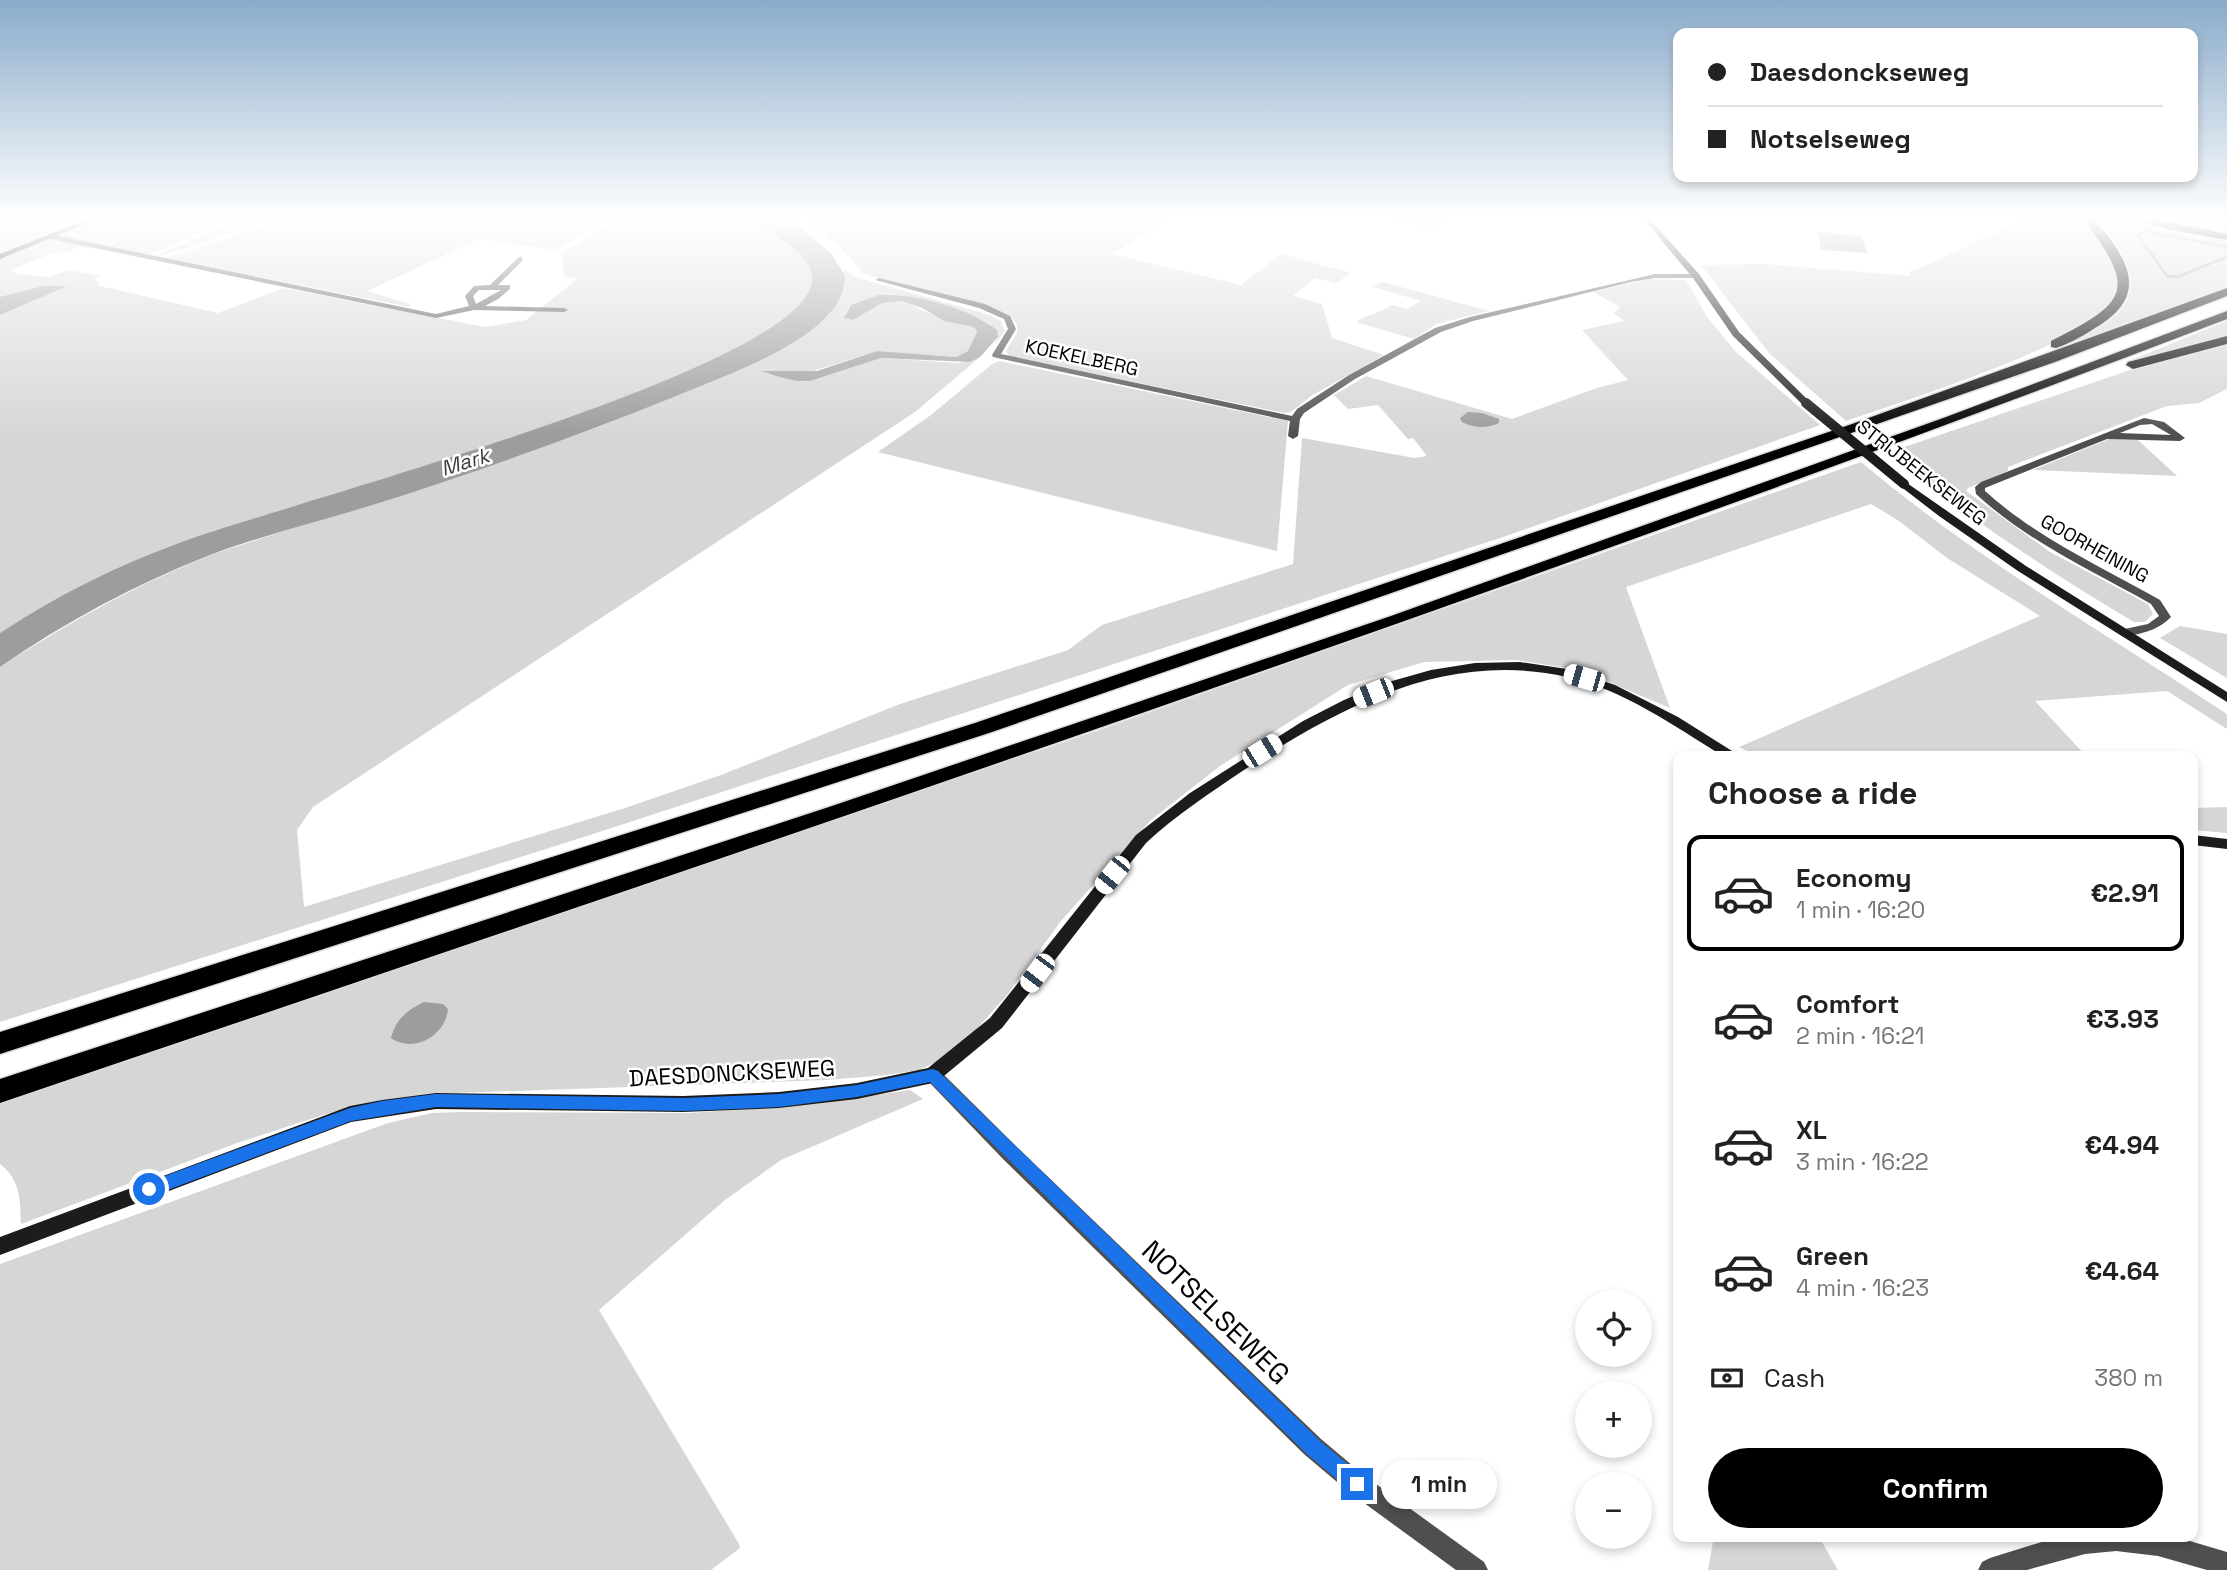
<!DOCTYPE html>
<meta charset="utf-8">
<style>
body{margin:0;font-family:"Space Grotesk",sans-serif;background:#f2f2f2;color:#222;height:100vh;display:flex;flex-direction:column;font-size:26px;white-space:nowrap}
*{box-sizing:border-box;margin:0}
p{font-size:23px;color:#767676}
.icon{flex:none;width:38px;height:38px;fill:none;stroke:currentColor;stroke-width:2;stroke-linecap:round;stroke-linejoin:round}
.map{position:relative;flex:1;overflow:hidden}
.panel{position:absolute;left:1673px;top:751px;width:525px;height:791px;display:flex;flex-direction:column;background:#fff;border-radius:14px;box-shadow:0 4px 10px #0003}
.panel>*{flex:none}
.top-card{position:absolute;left:1673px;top:28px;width:525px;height:154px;border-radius:14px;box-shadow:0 4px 10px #0003;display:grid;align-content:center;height:154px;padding:0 35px;background:#fff}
.tools{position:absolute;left:1575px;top:1290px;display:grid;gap:14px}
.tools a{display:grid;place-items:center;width:77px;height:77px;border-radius:50%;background:#fff;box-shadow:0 4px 10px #0003;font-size:35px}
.end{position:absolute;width:32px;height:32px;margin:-16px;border:9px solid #1a73e8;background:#fff;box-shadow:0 0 0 4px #fff}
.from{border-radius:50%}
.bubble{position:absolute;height:49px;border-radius:24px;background:#fff;box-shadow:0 4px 10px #0003;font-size:23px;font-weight:700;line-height:49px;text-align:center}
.car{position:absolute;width:21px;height:42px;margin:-21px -10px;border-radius:9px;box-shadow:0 0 5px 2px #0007;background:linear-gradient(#fff 24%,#345 0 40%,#fff 0 76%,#345 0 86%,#fff 0)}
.top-card b{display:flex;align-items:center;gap:24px;height:66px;font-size:26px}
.top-card b+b{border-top:2px solid #e0e0e0}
.top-card i{width:18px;height:18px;background:#222}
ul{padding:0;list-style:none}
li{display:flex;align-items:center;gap:21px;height:116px;margin:0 14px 10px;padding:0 21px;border:4px solid transparent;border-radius:14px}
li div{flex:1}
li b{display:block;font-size:26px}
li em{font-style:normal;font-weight:700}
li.current{border-color:#000}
li>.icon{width:63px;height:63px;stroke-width:1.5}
h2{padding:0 35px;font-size:32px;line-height:84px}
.pay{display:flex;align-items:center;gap:18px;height:77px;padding:0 35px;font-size:26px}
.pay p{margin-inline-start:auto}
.cta{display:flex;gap:14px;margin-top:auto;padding:14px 35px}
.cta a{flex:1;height:80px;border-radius:42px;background:#000;color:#fff;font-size:28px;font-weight:700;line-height:80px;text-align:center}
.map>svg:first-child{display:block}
</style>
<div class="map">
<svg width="2227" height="1570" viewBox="0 0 2227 1570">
<rect width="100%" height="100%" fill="#fff"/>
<g fill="#d6d6d6">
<path d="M 0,217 L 237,217 L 149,255 L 79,247 L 69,252 L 54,253 L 10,270 L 17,274 L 49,277 L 69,270 L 101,276 L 94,280 L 100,283 L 96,285 L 218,313 L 284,288 L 485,327 L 526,320 L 577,279 L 564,276 L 562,253 L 620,217 L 754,217 C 771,238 819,254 811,285 C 792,373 276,506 179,543 C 116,566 56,596 0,633 Z"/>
<path d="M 244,217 L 289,217 C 242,223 201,249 153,257 Z"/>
<path d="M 303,217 L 611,217 L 556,250 L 479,239 L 367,291 L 410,304 L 410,307 L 161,258 C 211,248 252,224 303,217 Z"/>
<polygon points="800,217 1173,217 1112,254 1241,285 1281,254 1351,273 1336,283 1315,278 1293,296 1322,304 1332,338 1384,355 1311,396 1291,412 1284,413 1009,356 1006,351 1017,333 1017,324 1009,315 864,274 839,246"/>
<polygon points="1371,217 1453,217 1434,229"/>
<path d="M 2031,217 L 2085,217 C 2102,236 2127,270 2116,298 C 2099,340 1895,404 1846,421 L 1769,353 L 1701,265 L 1764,264 L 1911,276 L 1910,272 Z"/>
<path d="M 2094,217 L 2132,217 L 2158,225 L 2227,237 L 2227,286 L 2052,353 C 2061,344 2082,339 2094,331 C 2154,297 2131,257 2094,217 Z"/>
<polygon points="2144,217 2227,217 2227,234"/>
<path d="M 843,269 L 855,277 L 990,315 L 1001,321 L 1005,331 L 995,344 L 998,337 L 990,324 L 976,317 L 939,304 L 889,294 L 851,305 L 846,312 L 849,320 C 861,320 870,306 883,302 C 904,296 918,310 936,316 C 948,321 961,323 974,327 L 977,332 L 968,351 L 956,357 L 877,351 L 810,372 L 801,382 L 810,381 L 881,358 L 959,363 L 980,357 L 915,412 L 313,807 L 297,830 L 304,907 L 625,808 L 721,775 L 900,704 L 1068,650 L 1102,625 L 1293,564 L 1302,438 L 1415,458 L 1427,456 L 1413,438 L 1408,439 L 1378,405 L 1348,409 L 1334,395 L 1366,376 L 1512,419 L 1594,389 L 1628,380 L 1582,330 L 1624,321 L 1614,313 L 1620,307 L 1593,292 L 1649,279 L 1686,280 L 1708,318 L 1735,351 L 1820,425 L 1506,536 L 590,835 L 0,1022 L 0,667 C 68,623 137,584 213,554 L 519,456 L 745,367 L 809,331 L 830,314 L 845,284 Z"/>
<path d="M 1382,282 L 1383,282 L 1489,311 L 1436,324 L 1414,339 L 1356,322 C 1368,314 1380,313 1392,305 L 1406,309 L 1421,301 L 1373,287 Z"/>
<polygon points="2227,321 2227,337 2126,362"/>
<path d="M 2227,344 L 2227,389 L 2199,403 L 2167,406 L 2008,467 L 2008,471 L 1968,488 L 1966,491 L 2050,552 L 2148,604 L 2153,614 L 2145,622 L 2134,622 C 2048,571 1966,516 1887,453 L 2130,370 Z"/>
<polygon points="999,361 1288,421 1277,551 878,452 931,415 992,364"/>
<polygon points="2109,439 2138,440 2177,476 2033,470"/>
<path d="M 1861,462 C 1975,558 2103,632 2227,714 L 2227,729 L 2167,691 L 2035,701 L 2086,756 L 1757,756 L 1739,747 L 2040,616 L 1947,558 L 1899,521 L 1871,504 L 1626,587 L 1670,708 L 1580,670 L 1516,660 L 1424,662 L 1348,685 L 1220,766 L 1151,820 L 1061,921 L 1007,995 L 967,1040 L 943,1059 L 919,1070 L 887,1075 L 826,1080 L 428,1094 L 326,1114 L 237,1143 L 21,1224 C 20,1200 21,1180 0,1164 L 0,1101 L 1079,737 Z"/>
<polygon points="2180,626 2227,634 2227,678 2160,638"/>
<polygon points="2227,807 2227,833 2193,830 2193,808"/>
<polygon points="910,1090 923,1099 781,1160 725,1200 599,1310 739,1544 740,1548 711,1570 0,1570 0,1264 388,1123 432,1113 459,1112 689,1113 823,1103"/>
<polygon points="1714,1536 1819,1537 1838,1570 1708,1570"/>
</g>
<g fill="#9d9d9d">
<path d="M 754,217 L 786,217 L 831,253 L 845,276 C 845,289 839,304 829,314 C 797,350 725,376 681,394 C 582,434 483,470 382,502 C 325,520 266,534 210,555 C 136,584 65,622 0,667 L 0,633 C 56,596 116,566 179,543 C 276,506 791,373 811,285 C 819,254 771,238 754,217 Z"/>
<polygon points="1818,232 1862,236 1867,253 1821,250"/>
<polygon points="43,286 67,286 0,315 0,297"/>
<path d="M 879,295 C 914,293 969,308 997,330 L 998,337 L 980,357 L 970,362 L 881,358 L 810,381 C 792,382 779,377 762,371 L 817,371 L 877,351 L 956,357 L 968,351 L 977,332 L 974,327 L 944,321 L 922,308 L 902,301 L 882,303 L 853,320 L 844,318 L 851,305 Z"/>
<path d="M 1468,412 L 1482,413 L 1499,419 L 1499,423 C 1486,429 1474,428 1462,422 L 1460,418 Z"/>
<path d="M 424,1002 L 443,1004 L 448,1009 C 446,1035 414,1054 391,1038 C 396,1019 406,1011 424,1002 Z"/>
</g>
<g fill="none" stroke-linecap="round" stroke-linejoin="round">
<polyline stroke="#9d9d9d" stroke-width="2.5" points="2227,247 2149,232 2137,234 2167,276 2177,277 2227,257"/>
<defs>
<g id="highway">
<path d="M 2082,217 L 2092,217 C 2123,253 2153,291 2100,325 C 2086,334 2071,343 2056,348 L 2051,347 L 2051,341 C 2132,301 2135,288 2082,217 Z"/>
<polygon points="2128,217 2144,217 2227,234 2227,240 2166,229"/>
<polygon points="2227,288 2227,296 2055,362 989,733 0,1054 0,1032 975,723 1852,424"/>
<path d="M 2227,311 L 2227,319 C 1492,600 746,850 0,1103 L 0,1079 L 832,806 L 1391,616 L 1946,417 Z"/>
<polygon points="2227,336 2227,344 2133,369 2126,365 2128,362"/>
</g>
</defs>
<use href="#highway" stroke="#dbdbdb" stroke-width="3"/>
<g fill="#4f4f4f" fill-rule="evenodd">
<path d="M 49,234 L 436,314 L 469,306 L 465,296 L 474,286 L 490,285 L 519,257 L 522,257 L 522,261 L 498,285 L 510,285 L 510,289 L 498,299 L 485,306 L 564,308 L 568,310 L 564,312 L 474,310 L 436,318 L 46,238 ZM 479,290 L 501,290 L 476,304 L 473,296 Z"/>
<polygon points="1655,274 1696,274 1700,276 1696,278 1655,278 1631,282 1473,321 1441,332 1355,379 1304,413 1300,419 1298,436 1293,439 1288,436 1290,421 993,357 992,355 1008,329 1004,319 979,308 875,280 879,278 985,304 1010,316 1016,329 1001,354 1292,416 1297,409 1349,375 1435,328 1470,317"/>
<path d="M 2144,418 L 2164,422 L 2185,438 L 2180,441 L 2107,439 L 1985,488 L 1985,491 C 2037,538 2100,566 2160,600 L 2171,617 C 2157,631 2143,633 2124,637 L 2118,633 L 2120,630 L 2148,624 L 2159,616 L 2151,604 C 2091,570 2028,542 1976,494 L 1975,487 L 1981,482 ZM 2152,424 L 2171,435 L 2120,433 L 2140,425 Z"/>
<polygon points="933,1067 939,1070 1017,1147 1321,1439 1365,1476 1484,1562 1488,1570 1456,1570 1349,1492 1305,1455 1003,1159 927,1080 924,1075 927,1070"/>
<polygon points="2061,1536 2173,1536 2227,1552 2227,1570 2207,1570 2158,1556 2116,1551 2085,1554 2027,1570 1978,1570 1982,1562 1990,1558"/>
</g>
<g fill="#1c1c1c" fill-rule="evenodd">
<polygon points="93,217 102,217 0,259 0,254"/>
<polygon points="1642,217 1648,217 1699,274 1739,332 1809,401 1809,405 1803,405 1733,336 1693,278"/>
<polygon points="1904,481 2026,566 2227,692 2227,702 2018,571 1939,516 1900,486 1899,484"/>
<path d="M 1520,662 L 1567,669 L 1615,685 L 1678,717 L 1740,756 L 1723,756 C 1674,726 1624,690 1567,677 C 1448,650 1341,706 1244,770 C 1210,793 1176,815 1146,843 L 1002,1028 L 939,1080 L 933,1083 L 857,1099 L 779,1108 L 683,1112 L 436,1109 L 351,1122 L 0,1255 L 0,1237 L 350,1106 L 382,1100 L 436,1093 L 683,1096 L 779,1092 L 857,1083 L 928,1068 L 990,1018 L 1136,835 L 1190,793 L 1303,721 L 1344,700 L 1385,683 L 1431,670 L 1475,663 Z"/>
<polygon points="2193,835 2227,839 2227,849 2193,845"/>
</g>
<use href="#highway" fill="#000" fill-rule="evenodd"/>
<polyline stroke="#1c1c1c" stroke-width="10" points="1806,403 1904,484"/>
</g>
<linearGradient id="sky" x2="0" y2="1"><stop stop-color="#8aabca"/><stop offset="0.5" stop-color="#fff"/><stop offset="1" stop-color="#fff" stop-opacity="0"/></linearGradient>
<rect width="2227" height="436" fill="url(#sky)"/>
<polygon fill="#1a73e8" points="933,1069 938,1071 1320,1441 1364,1478 1366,1484 1364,1491 1357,1493 1351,1491 1307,1454 930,1082 857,1097 779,1107 684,1111 436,1107 351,1121 149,1197 143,1195 141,1189 143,1184 350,1108 382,1101 436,1094 684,1098 779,1094 857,1085"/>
<g text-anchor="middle" stroke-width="5" stroke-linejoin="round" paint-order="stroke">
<g font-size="19" fill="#000" stroke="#fff">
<text transform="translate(1082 357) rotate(12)" y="7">KOEKELBERG</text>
<text transform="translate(1922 472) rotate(38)" y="7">STRIJBEEKSEWEG</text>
<text transform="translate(2095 548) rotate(29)" y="7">GOORHEINING</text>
</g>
<g font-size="21" font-style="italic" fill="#3e3e3e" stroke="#fff">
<text transform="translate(465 462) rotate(-17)" y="7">Mark</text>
</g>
<g font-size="23" fill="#000" stroke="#fff">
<text transform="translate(732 1073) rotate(-3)" y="8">DAESDONCKSEWEG</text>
</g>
<g font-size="28" fill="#000" stroke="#fff">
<text transform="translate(1216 1312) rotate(44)" y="10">NOTSELSEWEG</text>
</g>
</g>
</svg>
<div class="tools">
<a><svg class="icon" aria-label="locate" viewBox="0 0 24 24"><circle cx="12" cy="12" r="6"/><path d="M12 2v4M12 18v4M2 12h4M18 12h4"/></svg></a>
<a>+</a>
<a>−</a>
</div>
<i class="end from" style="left:149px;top:1189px"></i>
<i class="end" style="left:1357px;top:1484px"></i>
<div class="bubble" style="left:1381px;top:1460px;width:116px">1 min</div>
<i class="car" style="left:1584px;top:678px;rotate:286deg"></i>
<i class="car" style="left:1373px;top:693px;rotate:248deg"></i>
<i class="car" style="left:1262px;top:751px;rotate:58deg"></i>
<i class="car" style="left:1112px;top:875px;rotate:219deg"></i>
<i class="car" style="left:1037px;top:973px;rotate:217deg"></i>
<div class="top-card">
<b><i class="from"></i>Daesdonckseweg</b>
<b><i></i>Notselseweg</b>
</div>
<section class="panel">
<h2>Choose a ride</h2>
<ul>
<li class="current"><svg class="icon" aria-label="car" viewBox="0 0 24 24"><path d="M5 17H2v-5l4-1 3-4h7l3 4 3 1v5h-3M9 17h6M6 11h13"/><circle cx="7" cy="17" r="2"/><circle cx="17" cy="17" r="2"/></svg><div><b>Economy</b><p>1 min · 16:20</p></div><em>€2.91</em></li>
<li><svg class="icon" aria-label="car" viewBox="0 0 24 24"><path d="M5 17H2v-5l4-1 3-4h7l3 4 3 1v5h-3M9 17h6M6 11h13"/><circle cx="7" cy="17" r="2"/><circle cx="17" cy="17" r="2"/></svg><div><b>Comfort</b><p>2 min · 16:21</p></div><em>€3.93</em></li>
<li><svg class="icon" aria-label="car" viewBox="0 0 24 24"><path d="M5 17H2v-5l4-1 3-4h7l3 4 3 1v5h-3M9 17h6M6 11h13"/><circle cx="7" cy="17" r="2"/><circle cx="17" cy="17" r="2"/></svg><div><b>XL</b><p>3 min · 16:22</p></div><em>€4.94</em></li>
<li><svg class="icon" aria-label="car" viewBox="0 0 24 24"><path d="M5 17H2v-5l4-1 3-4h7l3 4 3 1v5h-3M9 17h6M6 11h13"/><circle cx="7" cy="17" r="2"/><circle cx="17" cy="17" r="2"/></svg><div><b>Green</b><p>4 min · 16:23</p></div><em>€4.64</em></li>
</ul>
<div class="pay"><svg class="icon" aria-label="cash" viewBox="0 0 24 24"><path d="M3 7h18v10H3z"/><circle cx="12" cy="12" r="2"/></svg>Cash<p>380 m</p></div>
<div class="cta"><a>Confirm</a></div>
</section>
</div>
